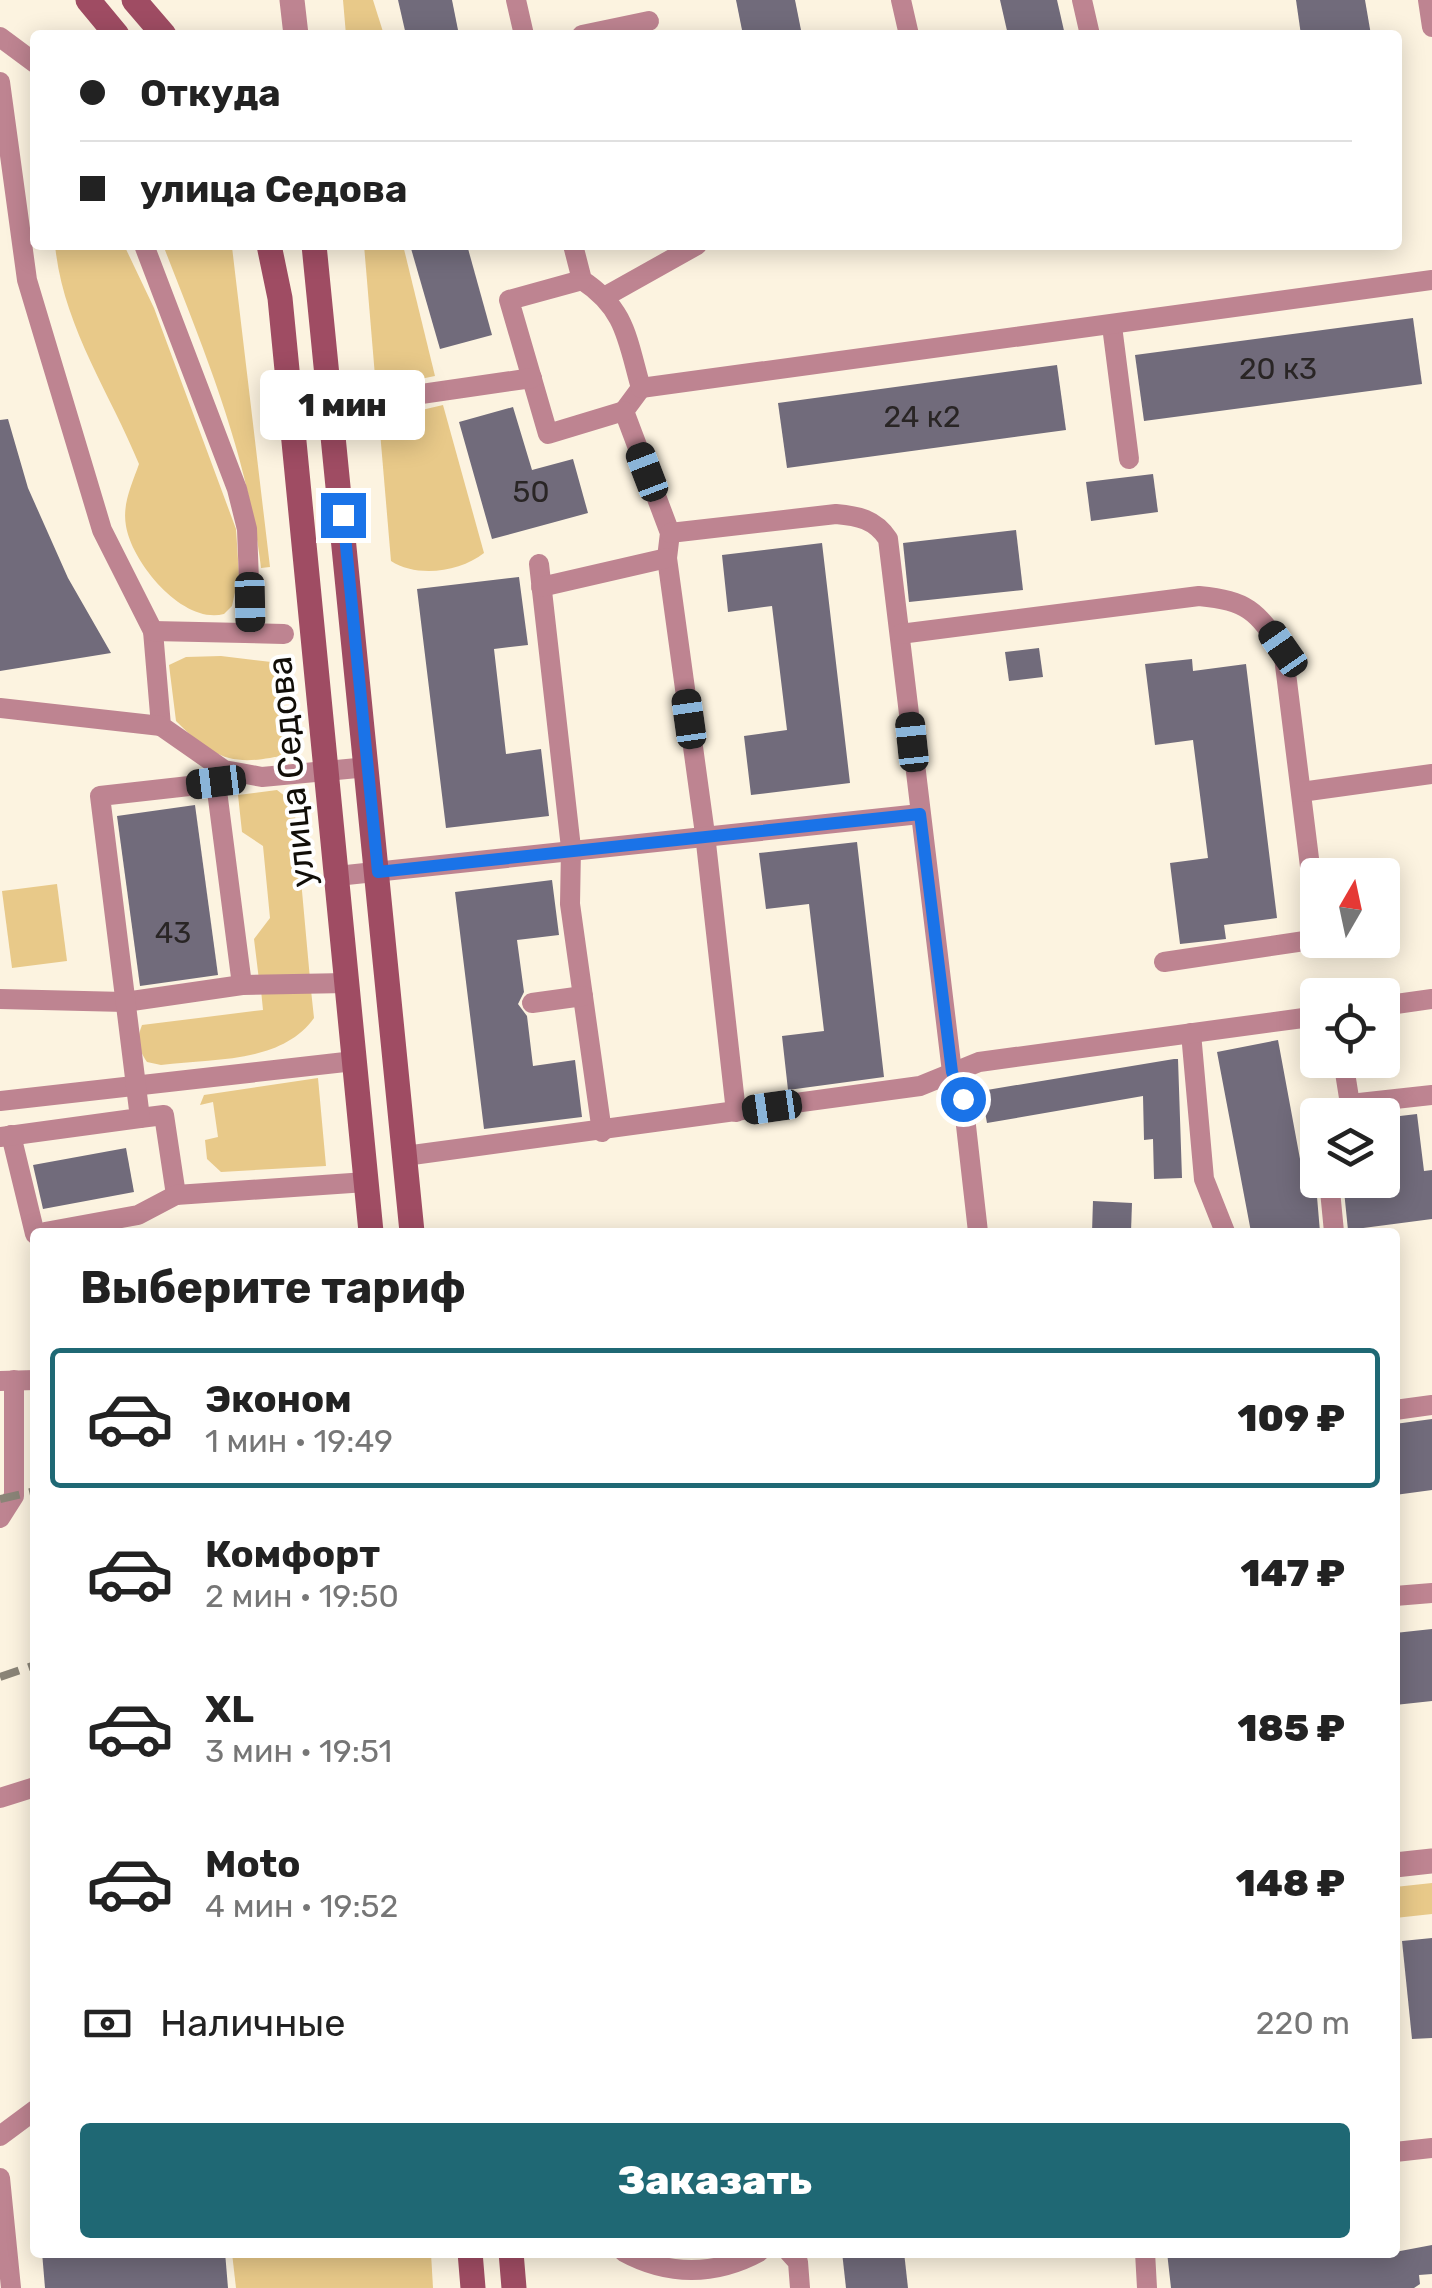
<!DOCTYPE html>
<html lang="ru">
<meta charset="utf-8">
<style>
body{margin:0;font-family:Rubik,sans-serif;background:#f2f2f2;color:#222;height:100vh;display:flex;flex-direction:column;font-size:38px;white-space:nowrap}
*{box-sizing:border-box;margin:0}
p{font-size:32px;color:#767676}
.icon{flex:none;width:55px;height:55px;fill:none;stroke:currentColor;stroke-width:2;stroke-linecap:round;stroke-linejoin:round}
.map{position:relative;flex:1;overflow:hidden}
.sheet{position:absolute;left:30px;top:1228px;width:1370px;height:1030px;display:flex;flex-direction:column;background:#fff;border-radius:10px;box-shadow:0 5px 25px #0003}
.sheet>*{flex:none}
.guide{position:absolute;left:30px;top:30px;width:1372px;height:220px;border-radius:10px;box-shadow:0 5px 25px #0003;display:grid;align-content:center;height:220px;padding:0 50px;background:#fff}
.needle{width:65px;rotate:9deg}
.controls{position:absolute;left:1300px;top:858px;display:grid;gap:20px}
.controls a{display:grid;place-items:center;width:100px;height:100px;border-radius:10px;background:#fff;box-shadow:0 5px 25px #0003;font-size:50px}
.end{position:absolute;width:45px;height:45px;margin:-22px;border:12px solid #1a73e8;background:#fff;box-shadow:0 0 0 5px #fff}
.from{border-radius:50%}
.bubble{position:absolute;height:70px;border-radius:10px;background:#fff;box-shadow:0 5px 25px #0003;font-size:32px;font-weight:800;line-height:70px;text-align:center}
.car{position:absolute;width:30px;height:60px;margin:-30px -15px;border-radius:12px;box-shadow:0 0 8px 2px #0007;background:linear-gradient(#222 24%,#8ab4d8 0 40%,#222 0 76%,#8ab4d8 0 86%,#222 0)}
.guide b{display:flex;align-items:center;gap:35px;height:95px;font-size:38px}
.guide b+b{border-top:2px solid #e0e0e0}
.guide i{width:25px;height:25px;background:#222}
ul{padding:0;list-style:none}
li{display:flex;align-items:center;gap:30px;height:140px;margin:0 20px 15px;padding:0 30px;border:5px solid transparent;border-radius:10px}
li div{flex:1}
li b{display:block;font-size:38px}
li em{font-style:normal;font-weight:800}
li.active{border-color:#1f6874}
li>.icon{width:90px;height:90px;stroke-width:1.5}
h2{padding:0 50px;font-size:45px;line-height:120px}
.pay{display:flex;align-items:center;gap:25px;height:110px;padding:0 50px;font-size:38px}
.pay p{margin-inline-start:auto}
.action{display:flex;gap:20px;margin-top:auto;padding:20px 50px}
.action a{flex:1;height:115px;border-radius:10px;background:#1f6874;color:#fff;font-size:40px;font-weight:800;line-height:115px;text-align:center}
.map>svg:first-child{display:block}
</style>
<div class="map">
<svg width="1432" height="2288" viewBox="0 0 1432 2288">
<rect width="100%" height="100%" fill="#fcf3e0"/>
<g fill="#e8c989">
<polygon points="343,0 373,0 384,35 346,35"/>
<path d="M 55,245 L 124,245 L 154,308 L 236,529 L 239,574 L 232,606 L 224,614 C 183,625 132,563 126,526 C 122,504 132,484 139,464 C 109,391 63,326 55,245 Z"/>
<path d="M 163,245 L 232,247 L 270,567 L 261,568 C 248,455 204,350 163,245 Z"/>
<polygon points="364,245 403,245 435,376 376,388"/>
<path d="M 443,405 L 484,553 C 460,572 417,578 391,561 L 379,420 Z"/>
<path d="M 221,656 L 280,663 L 289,754 C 234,767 216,761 176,721 L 169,665 L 186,657 Z"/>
<polygon points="277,790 294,803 310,979 259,980 254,939 270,918 263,846 242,832 238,795"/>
<polygon points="57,884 67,961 12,968 2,891"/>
<path d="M 261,990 L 311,990 L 314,1018 C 281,1064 213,1058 161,1065 L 147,1062 C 138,1048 136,1040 142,1025 L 263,1010 Z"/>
<polygon points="318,1078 326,1166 221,1172 207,1159 205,1140 218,1137 213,1102 200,1105 204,1095"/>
<polygon points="1432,1883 1432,1914 1395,1918 1395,1887"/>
<polygon points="232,2253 431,2253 433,2288 236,2288"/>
</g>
<g fill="#716b7b">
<polygon points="398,0 452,0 459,35 406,35"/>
<polygon points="736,0 795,0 802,35 743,35"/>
<polygon points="1000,0 1057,0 1065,35 1008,35"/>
<polygon points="1296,0 1365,0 1371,35 1301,35"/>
<polygon points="410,245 467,245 492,335 440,349"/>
<polygon points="1413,318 1422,384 1144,421 1135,355"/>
<polygon points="1057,365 1066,430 787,468 778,403"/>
<polygon points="513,407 532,470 573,459 588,513 492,539 459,422"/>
<polygon points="8,419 28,488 68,578 111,653 0,671 0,420"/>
<polygon points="1153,474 1158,512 1091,521 1086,482"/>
<polygon points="1016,530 1023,590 909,602 903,543"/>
<polygon points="822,543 850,783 751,795 744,736 787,730 772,606 728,612 722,555"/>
<polygon points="519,577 528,645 494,649 506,754 541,749 549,816 446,828 417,589"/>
<polygon points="1039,648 1043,677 1009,681 1005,652"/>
<polygon points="1192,659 1193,671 1246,664 1277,918 1224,925 1226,939 1180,944 1170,863 1208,858 1193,740 1155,745 1145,664"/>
<polygon points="195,805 218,975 140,986 117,816"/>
<polygon points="857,842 884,1077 788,1090 782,1036 824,1031 809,904 766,909 759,853"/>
<polygon points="552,880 559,935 517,940 524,992 518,1004 527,1016 533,1066 575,1060 582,1117 484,1129 455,892"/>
<polygon points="1278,1040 1305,1186 1316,1185 1320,1232 1251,1232 1217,1052"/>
<polygon points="1174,1059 1178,1059 1182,1178 1154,1179 1153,1139 1144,1140 1143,1096 987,1123 981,1091"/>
<polygon points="1417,1114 1424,1171 1432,1170 1432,1219 1348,1230 1343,1181 1382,1180 1390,1175 1383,1118"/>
<polygon points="126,1148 134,1192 43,1209 33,1165"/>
<polygon points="1093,1201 1132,1203 1131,1232 1092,1232"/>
<polygon points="1432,1419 1432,1490 1395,1495 1395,1424"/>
<polygon points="1432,1629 1432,1701 1395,1705 1395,1633"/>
<polygon points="1432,1938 1432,2038 1412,2039 1402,1941"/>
<polygon points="1432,2245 1432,2274 1419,2275 1420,2284 1414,2288 1171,2288 1167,2252 1395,2252"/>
<polygon points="42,2252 225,2252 228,2288 45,2288"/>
<polygon points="842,2252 904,2252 908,2288 846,2288"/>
</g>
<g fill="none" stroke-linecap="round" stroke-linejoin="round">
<g stroke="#be8491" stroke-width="20">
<polyline points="516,0 524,35"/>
<polyline points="901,0 909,35"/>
<polyline points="1082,0 1090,35"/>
<polyline points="1428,0 1432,27"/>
<polyline points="582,35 649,21"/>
<polyline points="0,37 35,63"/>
<polyline points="0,82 27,280 102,530 153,631 161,726 224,770 262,777 368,767"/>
<polyline points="144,245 237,489 247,529 251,633"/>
<path d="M 573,245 L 582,280 C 626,309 627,339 641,388 L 624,411 L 670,533 L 667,558 L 705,834 L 736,1112"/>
<polyline points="582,280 509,300 548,434 624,411"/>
<polyline points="606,296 697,245"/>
<polyline points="1112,326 1129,459"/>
<polyline points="641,388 1432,280"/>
<polyline points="332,407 532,378"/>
<path d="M 670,533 L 836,514 C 858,516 875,519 888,539 L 952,1072 L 963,1099 L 978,1232"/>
<polyline points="539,564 571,848 570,904 602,1132"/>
<polyline points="541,587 667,558"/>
<polyline points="153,631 284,634"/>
<path d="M 900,634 L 1199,596 C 1248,601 1255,610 1283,649 L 1318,931"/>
<polyline points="0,708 161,726"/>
<polyline points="223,771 216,783 242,985"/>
<polyline points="1301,792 1432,774"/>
<polyline points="337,876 920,814"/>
<polyline points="1164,962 1318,939"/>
<polyline points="0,999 125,1002 242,985 347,983"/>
<polyline points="532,1003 583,996"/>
<polyline points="1382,1006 1432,999"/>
<polyline points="1191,1033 1204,1179 1225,1232"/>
<polyline points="1343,1060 1350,1104 1432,1095"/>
<polyline points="0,1101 354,1061"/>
<polyline points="140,1118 164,1115 176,1195"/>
<polyline points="11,1135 35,1234"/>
<polyline points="0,1137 140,1118 100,796 216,783"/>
<polyline points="405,1156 920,1086 979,1062 1318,1016"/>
<polyline points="1329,1180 1334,1232"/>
<polyline points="45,1232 138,1215 176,1195 366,1182"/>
<polyline points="0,1381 35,1380"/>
<polyline points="1395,1410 1432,1405"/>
<polyline points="0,1518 14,1496 14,1380"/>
<polyline points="1395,1596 1432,1593"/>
<polyline points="0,1798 35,1787"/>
<polyline points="0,2136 35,2110"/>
<polyline points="1395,2152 1432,2148"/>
<polyline points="0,2178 11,2288"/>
<path d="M 624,2252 C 668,2276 715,2276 759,2252"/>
<polyline points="789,2252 798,2262 800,2288"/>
<polyline points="1145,2252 1147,2288"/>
</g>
<g stroke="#be8491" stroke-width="25">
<polyline points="292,0 296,35"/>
<polyline points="1395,1865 1432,1861"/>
</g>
<g stroke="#9f4c63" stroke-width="25">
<polyline points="88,0 117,35"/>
<polyline points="134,0 164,35"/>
<polyline points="269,245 280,298 371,1232"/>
<polyline points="314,245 412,1232"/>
<polyline points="470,2252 473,2288"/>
<polyline points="511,2252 514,2288"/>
</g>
<g stroke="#8a8477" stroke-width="8" stroke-dasharray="20 10" stroke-linecap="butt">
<polyline points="0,1499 35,1491"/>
<polyline points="0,1677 35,1665"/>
</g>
</g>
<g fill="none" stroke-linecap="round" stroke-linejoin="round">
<polyline stroke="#1a73e8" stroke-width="12" points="343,515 378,872 920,814 952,1072 963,1099"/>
</g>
<g text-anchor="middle" stroke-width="8" stroke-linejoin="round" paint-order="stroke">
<g font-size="30" fill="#292525">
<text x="1278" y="379">20 к3</text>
<text x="922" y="427">24 к2</text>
<text x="531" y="502">50</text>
<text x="173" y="943">43</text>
</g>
<g font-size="35" fill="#110e08" stroke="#fff">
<text transform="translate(291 772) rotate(-96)" y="12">улица Седова</text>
</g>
</g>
</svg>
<div class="controls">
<a><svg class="needle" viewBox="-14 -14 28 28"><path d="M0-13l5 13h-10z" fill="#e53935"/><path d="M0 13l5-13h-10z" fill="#767676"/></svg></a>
<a><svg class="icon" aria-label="locate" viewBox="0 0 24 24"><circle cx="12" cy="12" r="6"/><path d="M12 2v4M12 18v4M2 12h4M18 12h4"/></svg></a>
<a><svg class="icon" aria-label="layers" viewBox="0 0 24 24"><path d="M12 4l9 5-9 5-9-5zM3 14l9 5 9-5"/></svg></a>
</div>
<i class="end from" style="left:963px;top:1099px"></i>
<i class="end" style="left:343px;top:515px"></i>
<div class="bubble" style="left:260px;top:370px;width:165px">1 мин</div>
<i class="car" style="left:647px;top:472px;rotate:339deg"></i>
<i class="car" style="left:250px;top:602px;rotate:179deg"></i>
<i class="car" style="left:1283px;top:649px;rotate:325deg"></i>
<i class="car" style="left:689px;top:719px;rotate:352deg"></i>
<i class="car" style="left:912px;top:742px;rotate:354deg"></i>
<i class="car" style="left:216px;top:782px;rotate:263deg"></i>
<i class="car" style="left:772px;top:1107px;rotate:262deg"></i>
<div class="guide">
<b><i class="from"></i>Откуда</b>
<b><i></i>улица Седова</b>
</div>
<section class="sheet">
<h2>Выберите тариф</h2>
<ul>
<li class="active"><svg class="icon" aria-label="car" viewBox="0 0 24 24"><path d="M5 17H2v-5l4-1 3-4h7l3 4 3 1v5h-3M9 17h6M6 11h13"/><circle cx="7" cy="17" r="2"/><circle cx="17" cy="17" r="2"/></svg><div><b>Эконом</b><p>1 мин · 19:49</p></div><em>109 ₽</em></li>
<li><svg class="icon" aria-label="car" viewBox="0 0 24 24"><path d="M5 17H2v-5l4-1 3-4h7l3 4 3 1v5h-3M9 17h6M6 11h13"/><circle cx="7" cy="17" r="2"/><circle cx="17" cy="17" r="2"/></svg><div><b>Комфорт</b><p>2 мин · 19:50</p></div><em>147 ₽</em></li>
<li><svg class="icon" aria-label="car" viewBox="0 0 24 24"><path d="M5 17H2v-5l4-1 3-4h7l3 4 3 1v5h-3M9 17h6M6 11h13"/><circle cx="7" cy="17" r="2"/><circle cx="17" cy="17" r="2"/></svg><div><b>XL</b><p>3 мин · 19:51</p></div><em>185 ₽</em></li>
<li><svg class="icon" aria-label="car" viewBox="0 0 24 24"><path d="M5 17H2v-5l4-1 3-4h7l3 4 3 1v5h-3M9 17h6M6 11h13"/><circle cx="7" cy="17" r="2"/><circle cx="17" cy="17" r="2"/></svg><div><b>Moto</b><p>4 мин · 19:52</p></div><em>148 ₽</em></li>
</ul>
<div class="pay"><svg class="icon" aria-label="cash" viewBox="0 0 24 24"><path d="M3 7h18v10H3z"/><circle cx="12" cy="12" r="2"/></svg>Наличные<p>220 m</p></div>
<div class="action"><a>Заказать</a></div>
</section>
</div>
